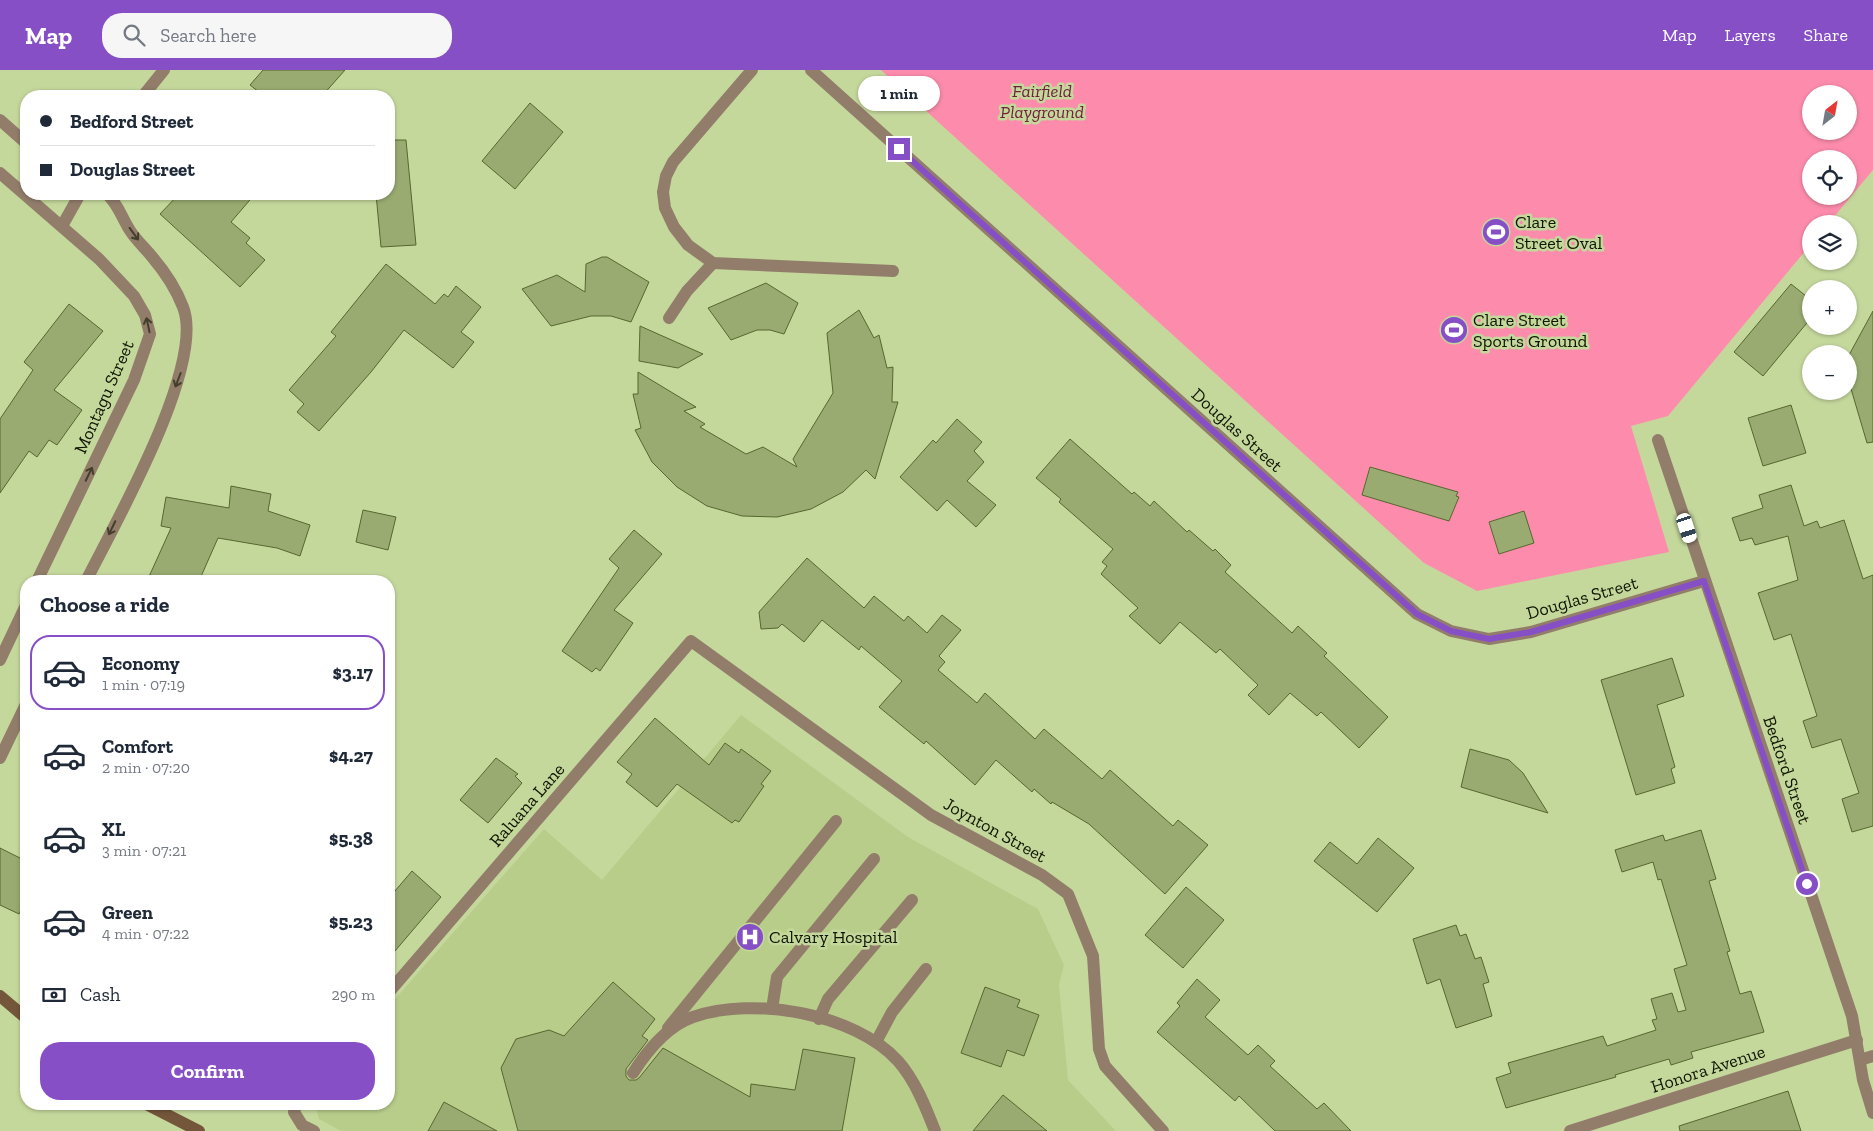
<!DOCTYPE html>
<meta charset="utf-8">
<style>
body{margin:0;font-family:"Zilla Slab",serif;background:#f6f6f7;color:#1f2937;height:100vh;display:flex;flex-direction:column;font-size:19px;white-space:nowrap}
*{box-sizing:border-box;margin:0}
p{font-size:16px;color:#747a83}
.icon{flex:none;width:28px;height:28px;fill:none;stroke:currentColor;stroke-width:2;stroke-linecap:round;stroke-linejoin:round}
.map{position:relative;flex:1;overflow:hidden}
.panel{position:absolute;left:20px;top:505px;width:375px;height:535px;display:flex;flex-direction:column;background:#fff;border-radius:20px;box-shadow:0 1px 4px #0004}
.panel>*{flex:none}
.guide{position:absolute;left:20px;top:20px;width:375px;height:110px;border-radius:20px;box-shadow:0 1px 4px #0004;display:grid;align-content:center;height:110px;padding:0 20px;background:#fff}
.needle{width:32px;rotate:31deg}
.controls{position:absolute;left:1802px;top:15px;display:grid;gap:10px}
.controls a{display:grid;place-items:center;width:55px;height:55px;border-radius:50%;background:#fff;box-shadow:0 1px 4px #0004;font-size:25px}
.end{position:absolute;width:22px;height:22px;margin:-11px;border:6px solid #874fc6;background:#fff;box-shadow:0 0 0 2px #fff}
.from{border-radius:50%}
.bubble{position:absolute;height:35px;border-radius:18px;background:#fff;box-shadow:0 1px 4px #0004;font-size:16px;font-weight:800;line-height:35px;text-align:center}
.car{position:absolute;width:15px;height:30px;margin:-15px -8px;border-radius:6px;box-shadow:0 0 4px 1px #0007;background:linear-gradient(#fff 24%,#345 0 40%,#fff 0 76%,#345 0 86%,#fff 0)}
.guide b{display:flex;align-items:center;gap:18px;height:48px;font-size:19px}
.guide b+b{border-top:1px solid #e0e1e3}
.guide i{width:12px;height:12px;background:#1f2937}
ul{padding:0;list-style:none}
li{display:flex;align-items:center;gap:15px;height:75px;margin:0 10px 8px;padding:0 10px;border:2px solid transparent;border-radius:20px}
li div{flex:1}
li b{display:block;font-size:19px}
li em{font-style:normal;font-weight:800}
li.current{border-color:#874fc6}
li>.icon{width:45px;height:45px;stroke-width:1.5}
h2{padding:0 20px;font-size:22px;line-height:60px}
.pay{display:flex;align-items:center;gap:12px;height:55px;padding:0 20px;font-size:19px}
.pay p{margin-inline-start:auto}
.button{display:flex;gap:10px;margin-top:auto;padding:10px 20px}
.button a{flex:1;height:58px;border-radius:20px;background:#874fc6;color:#fff;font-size:20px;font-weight:800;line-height:58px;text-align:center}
header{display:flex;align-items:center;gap:30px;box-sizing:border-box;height:70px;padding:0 25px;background:#874fc6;color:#fff}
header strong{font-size:24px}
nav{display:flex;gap:28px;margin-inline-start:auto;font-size:18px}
.search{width:350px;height:45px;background:#f6f6f7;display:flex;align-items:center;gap:12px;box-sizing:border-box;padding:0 18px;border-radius:20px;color:#747a83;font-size:19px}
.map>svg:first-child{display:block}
</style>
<header>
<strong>Map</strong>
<div class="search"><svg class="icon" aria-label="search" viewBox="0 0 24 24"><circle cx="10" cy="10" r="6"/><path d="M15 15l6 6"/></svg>Search here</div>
<nav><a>Map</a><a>Layers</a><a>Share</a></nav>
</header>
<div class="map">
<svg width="1873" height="1061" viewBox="0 0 1873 1061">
<rect width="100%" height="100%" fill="#c5d89c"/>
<polygon fill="#b8cd8a" points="741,645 908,767 1038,839 1064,895 1059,915 1068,1010 1116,1061 341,1061 319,1049 315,1034 389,1034 389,936 544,759 602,810"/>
<path fill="#fd8cac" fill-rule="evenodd" d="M 881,0 L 1873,0 L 1873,100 L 1828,154 L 1811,154 L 1811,174 L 1668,346 L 1631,356 L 1669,482 L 1477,521 L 1424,493 ZM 1811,24 L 1849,24 L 1849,61 L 1811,61 ZM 1811,89 L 1849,89 L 1849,126 L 1811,126 Z"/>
<g fill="#99ab70" stroke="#57672f">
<polygon points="263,0 345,0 322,26 264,26 250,15"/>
<polygon points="530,33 563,62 515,119 482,91"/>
<polygon points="389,70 406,70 416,175 381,177 376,124 389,124"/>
<polygon points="179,124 255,124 231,152 250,168 246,173 265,190 240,217 160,144"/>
<polygon points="602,187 607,187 649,212 631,252 611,246 591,246 551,256 522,219 557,205 585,222 586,194"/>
<polygon points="386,194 435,234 444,224 448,227 456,216 481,237 461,262 474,272 453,298 404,260 371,302 319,361 297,342 304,334 289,320 336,266 331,262"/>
<polygon points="766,213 798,233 784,264 770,260 757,260 731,270 708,238"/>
<polygon points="1791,214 1811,230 1811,248 1763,306 1734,282"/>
<polygon points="69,234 103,261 54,320 82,340 57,375 49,370 37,387 29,381 0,423 0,349 33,300 24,292"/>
<polygon points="859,240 874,268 879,265 887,298 893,297 892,332 898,332 875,409 866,400 843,422 811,439 777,447 742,446 707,436 677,417 652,392 635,360 641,358 633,324 638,324 638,302 696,337 684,341 705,354 700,357 746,384 763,377 797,397 793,389 833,323 827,263"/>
<polygon points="1873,241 1873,372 1867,373 1849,312 1849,285"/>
<polygon points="640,256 703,284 678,298 639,291"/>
<polygon points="1791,335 1806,383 1763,396 1748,348"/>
<polygon points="957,349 982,372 974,381 984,392 967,411 996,435 976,457 947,430 937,441 900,407 933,370 936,373"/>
<polygon points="1070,369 1132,424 1134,422 1150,436 1154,431 1187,462 1189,460 1213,481 1215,479 1231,495 1225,502 1292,563 1298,556 1327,583 1324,586 1388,647 1359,678 1321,642 1317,646 1290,623 1269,645 1248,625 1258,615 1220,579 1216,583 1180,552 1160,574 1129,546 1138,538 1101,504 1107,496 1102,492 1113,479 1059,432 1061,429 1036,408"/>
<polygon points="1370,397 1458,422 1456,426 1459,427 1449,451 1362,425"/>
<polygon points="1791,415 1804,456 1817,451 1820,458 1844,450 1863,509 1873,505 1873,756 1852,762 1842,729 1859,723 1841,669 1812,678 1803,651 1817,646 1791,564 1774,570 1758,523 1798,510 1788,466 1755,475 1752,468 1740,471 1732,448 1763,438 1759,425"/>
<polygon points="231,416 271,424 268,441 310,455 300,486 277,478 218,468 199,511 147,511 171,458 161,456 166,427 229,438"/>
<polygon points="363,440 396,447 388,480 356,472"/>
<polygon points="1524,441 1534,473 1499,484 1489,452"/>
<polygon points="634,460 662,484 614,540 633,553 600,601 596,598 592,602 562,581 619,498 609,489"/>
<polygon points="807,488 864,538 874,526 904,551 908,546 927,563 942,545 961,560 939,586 945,592 938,600 977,633 985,623 1035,669 1044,659 1102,709 1110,700 1173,756 1178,750 1208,775 1165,824 1089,754 1052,732 1051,734 1034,719 1032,722 996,690 975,715 926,671 924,674 879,637 902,611 861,576 859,580 822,550 804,572 782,554 778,558 761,559 759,542"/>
<polygon points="1672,588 1684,626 1657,635 1675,697 1671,699 1675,713 1636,725 1601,610"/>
<polygon points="655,648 709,695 725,673 739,683 741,679 771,701 761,714 764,716 739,752 735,750 732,753 677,714 657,737 626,712 632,704 617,692"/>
<polygon points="1470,679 1509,690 1523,703 1548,743 1461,717"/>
<polygon points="496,688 518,704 515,706 522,713 488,753 460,730"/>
<polygon points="1701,760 1716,809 1709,811 1730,881 1727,882 1740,924 1751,921 1764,962 1691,982 1693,988 1671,995 1669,989 1615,1005 1616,1007 1506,1038 1496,1008 1511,1003 1508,993 1603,966 1607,976 1656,960 1652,950 1657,949 1651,929 1672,923 1678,942 1686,940 1674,899 1687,895 1661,809 1658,810 1653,792 1622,802 1615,780 1663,765 1665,771"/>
<polygon points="1378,768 1414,798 1377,842 1314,791 1330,772 1357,794"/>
<polygon points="0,778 26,791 26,830 19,844 0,835"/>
<polygon points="412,801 441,827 389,888 389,828"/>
<polygon points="1186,817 1224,850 1183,898 1145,865"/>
<polygon points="1456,855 1460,866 1466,864 1475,889 1481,887 1489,912 1483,914 1492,946 1456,958 1440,909 1427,914 1413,869"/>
<polygon points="1197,909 1220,930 1205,947 1248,985 1258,975 1275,991 1270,996 1317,1039 1324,1033 1351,1061 1275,1061 1239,1026 1235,1031 1157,962 1180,936 1177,933"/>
<polygon points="613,912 655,949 642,966 648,970 626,999 626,1006 629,1010 636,1010 639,1008 663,978 750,1027 751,1014 795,1020 803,979 855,988 842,1061 518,1061 501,998 516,969 549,960 564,966"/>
<polygon points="985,917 1020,930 1017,937 1039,945 1024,986 1007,980 1001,997 961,983"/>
<polygon points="1788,1021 1801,1061 1680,1061 1679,1056"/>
<polygon points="1003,1025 1047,1061 973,1061"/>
<polygon points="444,1032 497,1061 428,1061"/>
</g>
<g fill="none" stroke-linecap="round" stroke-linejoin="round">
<g stroke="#927d6b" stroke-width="12">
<polyline points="752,0 673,92 666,106 663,122 665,138 674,157 688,175 713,193 893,201"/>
<polyline points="669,248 687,221 713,193"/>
<polyline points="772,939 777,907 874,789"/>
<polyline points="819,949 828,929 912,830"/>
<polyline points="668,958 836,751"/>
<polyline points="876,972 892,942 926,899"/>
<path d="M 633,1003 C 647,981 667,956 693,947 C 753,926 854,943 898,991 C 915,1010 926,1038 935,1061"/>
</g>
<g stroke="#927d6b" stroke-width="12">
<polyline points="811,0 1417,544 1451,561 1489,569 1531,562 1704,511"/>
<polyline points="143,26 164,0"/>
<polyline points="0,50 26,73"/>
<polyline points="0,103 99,189 134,226 145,245 150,264 134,310 37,511"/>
<polyline points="62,156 80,124"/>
<polyline points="1658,370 1852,946 1863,1010 1873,1043"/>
<path d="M 86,511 C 114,455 206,295 183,237 C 176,219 165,202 153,188 C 146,179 137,171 131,162 C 122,149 119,135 107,124"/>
<polyline points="0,590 26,535"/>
<polyline points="0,688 26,634"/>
<polyline points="389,922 691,571 931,745 1042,805 1068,824 1093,886 1099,979 1105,996 1163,1061"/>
<polyline points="1860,990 1873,986"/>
<polyline points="296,1034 294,1042 302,1055 314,1061"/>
<polyline points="1570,1061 1857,970"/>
</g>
<g stroke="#74563b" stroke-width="12">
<polyline points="0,926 26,948"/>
<polyline points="146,1034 199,1061"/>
</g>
</g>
<defs><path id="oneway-shaft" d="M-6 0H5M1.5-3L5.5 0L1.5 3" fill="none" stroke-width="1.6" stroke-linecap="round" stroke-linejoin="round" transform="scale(1.25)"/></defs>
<g stroke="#433f2b">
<use href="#oneway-shaft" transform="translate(134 164) rotate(54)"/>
<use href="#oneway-shaft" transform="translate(148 255) rotate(-102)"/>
<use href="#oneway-shaft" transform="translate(178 310) rotate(111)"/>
<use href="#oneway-shaft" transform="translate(89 404) rotate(-64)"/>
<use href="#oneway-shaft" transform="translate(112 458) rotate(116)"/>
</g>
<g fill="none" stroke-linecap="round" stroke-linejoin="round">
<polyline stroke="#874fc6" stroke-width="6" points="899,79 1417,544 1451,561 1489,569 1531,562 1704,511 1807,814"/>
</g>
<defs>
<symbol id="stadium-disc" viewBox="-11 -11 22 22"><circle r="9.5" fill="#874fc6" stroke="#c5d89c"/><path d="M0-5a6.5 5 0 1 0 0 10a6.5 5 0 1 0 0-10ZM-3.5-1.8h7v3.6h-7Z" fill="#fff"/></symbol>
<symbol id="hospital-disc" viewBox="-11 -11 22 22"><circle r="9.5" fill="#874fc6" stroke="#c5d89c"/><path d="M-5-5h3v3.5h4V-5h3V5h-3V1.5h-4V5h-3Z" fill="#fff"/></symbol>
</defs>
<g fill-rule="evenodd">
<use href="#stadium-disc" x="1480" y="146" width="32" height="32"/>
<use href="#stadium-disc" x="1438" y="244" width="32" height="32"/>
<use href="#hospital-disc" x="734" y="851" width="32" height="32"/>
</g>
<g text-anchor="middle" stroke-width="5" stroke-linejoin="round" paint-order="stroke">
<g font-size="18" font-style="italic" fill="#701e3c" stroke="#c5d89c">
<text x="1042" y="27">Fairfield<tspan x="1042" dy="21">Playground</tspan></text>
</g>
<g font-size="18" fill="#0f1501" stroke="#c5d89c" text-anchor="start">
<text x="1515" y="158">Clare<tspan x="1515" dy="21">Street Oval</tspan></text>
<text x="1473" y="256">Clare Street<tspan x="1473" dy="21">Sports Ground</tspan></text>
<text x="769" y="873">Calvary Hospital</text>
</g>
<g font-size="18" fill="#0f1501" stroke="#c5d89c">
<text transform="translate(104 327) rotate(-66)" y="6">Montagu Street</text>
<text transform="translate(1237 360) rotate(42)" y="6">Douglas Street</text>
<text transform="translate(1582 528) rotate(-16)" y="6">Douglas Street</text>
<text transform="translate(1787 700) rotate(71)" y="6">Bedford Street</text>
<text transform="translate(527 735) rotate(-49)" y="6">Raluana Lane</text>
<text transform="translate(995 760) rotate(29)" y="6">Joynton Street</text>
<text transform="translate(1708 999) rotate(-18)" y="6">Honora Avenue</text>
</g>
</g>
</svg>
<div class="controls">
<a><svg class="needle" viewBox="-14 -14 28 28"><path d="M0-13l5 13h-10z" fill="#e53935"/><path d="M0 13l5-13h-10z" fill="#747a83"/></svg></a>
<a><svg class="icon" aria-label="locate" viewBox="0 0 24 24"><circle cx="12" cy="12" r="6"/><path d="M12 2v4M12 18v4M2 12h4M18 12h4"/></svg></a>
<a><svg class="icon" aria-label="layers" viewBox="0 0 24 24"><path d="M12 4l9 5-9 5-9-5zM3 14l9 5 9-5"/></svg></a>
<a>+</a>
<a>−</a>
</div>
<i class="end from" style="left:1807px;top:814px"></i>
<i class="end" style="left:899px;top:79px"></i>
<div class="bubble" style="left:858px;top:6px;width:82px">1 min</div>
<i class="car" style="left:1687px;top:458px;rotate:162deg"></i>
<div class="guide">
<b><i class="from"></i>Bedford Street</b>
<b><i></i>Douglas Street</b>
</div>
<section class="panel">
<h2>Choose a ride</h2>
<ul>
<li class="current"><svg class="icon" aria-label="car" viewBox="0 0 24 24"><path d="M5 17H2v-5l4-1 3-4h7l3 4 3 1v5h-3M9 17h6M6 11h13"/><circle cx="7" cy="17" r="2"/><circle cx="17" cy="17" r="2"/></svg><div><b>Economy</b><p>1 min · 07:19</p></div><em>$3.17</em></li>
<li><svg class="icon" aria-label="car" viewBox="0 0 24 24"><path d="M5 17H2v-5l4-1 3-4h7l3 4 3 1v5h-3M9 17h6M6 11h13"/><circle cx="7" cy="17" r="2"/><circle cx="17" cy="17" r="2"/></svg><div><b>Comfort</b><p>2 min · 07:20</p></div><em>$4.27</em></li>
<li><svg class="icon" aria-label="car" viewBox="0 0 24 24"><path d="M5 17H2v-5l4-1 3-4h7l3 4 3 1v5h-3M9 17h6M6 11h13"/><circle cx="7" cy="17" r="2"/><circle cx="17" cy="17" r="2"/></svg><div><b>XL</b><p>3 min · 07:21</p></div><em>$5.38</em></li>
<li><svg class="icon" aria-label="car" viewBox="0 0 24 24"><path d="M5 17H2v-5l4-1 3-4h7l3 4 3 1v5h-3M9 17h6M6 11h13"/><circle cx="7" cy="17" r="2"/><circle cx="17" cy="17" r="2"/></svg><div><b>Green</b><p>4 min · 07:22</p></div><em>$5.23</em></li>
</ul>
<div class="pay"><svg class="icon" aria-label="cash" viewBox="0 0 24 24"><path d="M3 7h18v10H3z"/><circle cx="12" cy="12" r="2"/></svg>Cash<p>290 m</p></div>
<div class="button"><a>Confirm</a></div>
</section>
</div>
